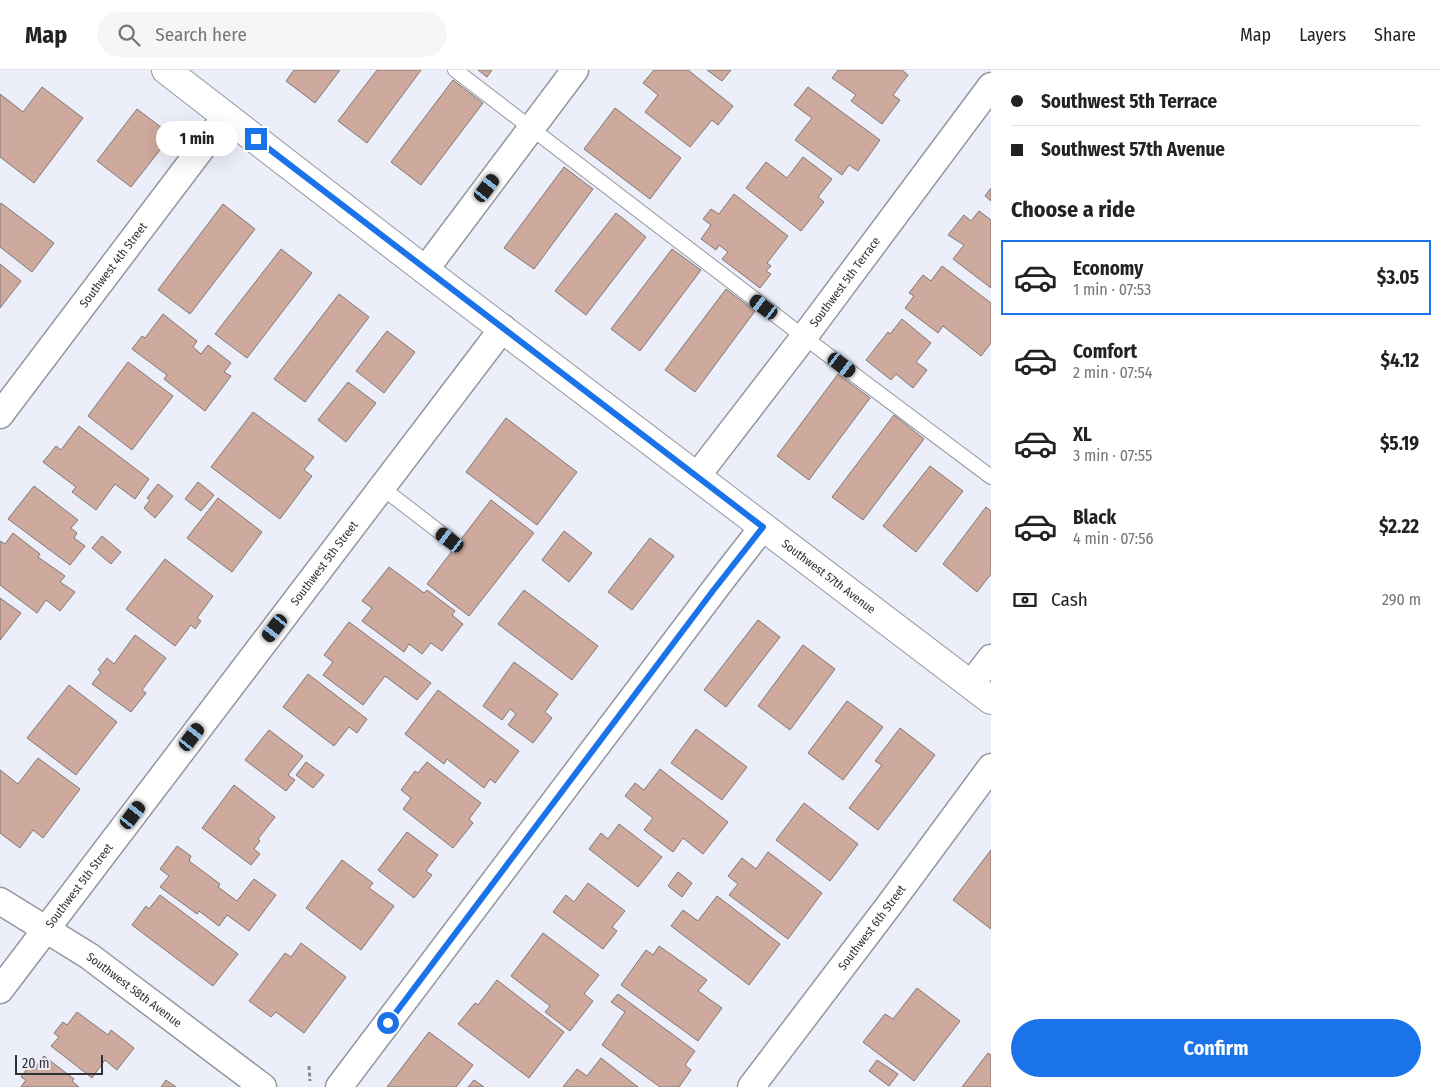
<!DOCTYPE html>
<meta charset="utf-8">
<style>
body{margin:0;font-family:"Fira Sans Condensed",sans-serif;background:#f6f6f6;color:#222;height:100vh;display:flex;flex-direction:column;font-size:19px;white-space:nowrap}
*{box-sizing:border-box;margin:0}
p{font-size:16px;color:#767676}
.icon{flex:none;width:28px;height:28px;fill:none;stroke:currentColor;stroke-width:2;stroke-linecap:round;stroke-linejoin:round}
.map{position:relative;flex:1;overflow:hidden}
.details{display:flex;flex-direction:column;background:#fff;width:450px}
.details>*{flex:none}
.banner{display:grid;align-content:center;height:110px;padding:0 20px;background:#fff}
.scale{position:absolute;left:15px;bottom:12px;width:88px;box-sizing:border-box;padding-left:5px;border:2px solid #303135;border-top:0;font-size:14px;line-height:18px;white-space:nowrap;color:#303135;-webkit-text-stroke:4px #eceef9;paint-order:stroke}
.end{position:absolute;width:22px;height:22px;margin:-11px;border:6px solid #1a73e8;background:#fff;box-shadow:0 0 0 2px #fff}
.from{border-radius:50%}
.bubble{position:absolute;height:35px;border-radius:18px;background:#fff;box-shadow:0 5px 20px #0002;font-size:16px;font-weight:700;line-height:35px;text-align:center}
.car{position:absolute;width:15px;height:30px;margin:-15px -8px;border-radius:6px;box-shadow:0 0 4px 1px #0007;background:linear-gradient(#222 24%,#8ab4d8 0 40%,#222 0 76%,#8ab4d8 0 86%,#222 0)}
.banner b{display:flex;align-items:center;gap:18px;height:48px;font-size:19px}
.banner b+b{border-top:1px solid #e0e0e0}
.banner i{width:12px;height:12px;background:#222}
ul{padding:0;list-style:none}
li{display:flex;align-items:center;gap:15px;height:75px;margin:0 10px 8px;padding:0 10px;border:2px solid transparent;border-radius:0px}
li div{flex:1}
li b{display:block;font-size:19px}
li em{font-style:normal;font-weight:700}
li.selected{border-color:#1a73e8}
li>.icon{width:45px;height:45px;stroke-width:1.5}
h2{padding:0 20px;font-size:22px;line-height:60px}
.pay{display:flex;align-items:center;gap:12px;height:55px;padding:0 20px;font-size:19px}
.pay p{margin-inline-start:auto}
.button{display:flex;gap:10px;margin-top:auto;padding:10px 20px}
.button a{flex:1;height:58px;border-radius:30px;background:#1a73e8;color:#fff;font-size:20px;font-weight:700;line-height:58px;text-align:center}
header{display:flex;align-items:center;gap:30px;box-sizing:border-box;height:70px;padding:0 25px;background:#fff;border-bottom:1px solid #e0e0e0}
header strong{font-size:24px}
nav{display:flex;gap:28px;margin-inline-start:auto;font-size:18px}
.search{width:350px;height:45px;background:#f6f6f6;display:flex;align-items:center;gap:12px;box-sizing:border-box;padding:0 18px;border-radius:28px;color:#767676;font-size:19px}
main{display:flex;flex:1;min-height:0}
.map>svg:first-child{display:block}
</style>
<header>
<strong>Map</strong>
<div class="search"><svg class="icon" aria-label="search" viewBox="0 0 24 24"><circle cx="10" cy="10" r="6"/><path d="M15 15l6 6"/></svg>Search here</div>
<nav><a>Map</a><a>Layers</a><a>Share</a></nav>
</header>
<main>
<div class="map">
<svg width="991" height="1017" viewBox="0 0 991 1017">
<rect width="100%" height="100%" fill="#eceef9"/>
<g fill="#cea99d" stroke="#817774">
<polygon points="294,0 340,0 315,33 286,11"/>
<polygon points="377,0 421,0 367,73 338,51"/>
<polygon points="478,0 492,0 487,7"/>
<polygon points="654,0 688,0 733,36 718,55 712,50 690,77 645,42 658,25 643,13"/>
<polygon points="707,0 731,0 722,11"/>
<polygon points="838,0 902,0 908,5 893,25 900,30 882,54 851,31 856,25 832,8"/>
<polygon points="453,10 483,33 421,115 391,92"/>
<polygon points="42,17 83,48 34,113 0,87 0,24 23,42"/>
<polygon points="808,17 880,70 858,101 849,95 842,105 795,70 812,48 794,35"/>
<polygon points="615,38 681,88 650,129 584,79"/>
<polygon points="137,39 166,61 167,71 131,117 97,91"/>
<polygon points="803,87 832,109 818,127 824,132 801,161 746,118 766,92 787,108"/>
<polygon points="564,97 593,119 534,199 504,178"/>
<polygon points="991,118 991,131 985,126"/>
<polygon points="734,124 788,166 767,193 771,196 766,201 771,204 760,218 722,189 728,182 719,175 716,180 701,169 711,155 703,149 711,139 719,144"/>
<polygon points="1,133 54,173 32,202 0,177 0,135"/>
<polygon points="223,134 255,159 190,244 158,220"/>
<polygon points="979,141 991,150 991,218 953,189 964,175 948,165 964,145 971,151"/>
<polygon points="616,143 646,167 586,245 555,221"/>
<polygon points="281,179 312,203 247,288 215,264"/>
<polygon points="672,179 701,200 640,281 611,259"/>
<polygon points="0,194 21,211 0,238"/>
<polygon points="942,196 991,233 991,273 981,286 943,256 938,263 905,238 914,226 909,223 923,205 931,211"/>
<polygon points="726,219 755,241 695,322 665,300"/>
<polygon points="339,224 369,247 305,332 274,309"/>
<polygon points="163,244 197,271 193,277 201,284 208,275 231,293 224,302 231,306 205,341 164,309 167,305 132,279 142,266 145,268"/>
<polygon points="902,249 931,273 916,292 927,300 913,318 896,304 891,310 866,290 888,262 890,264"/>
<polygon points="387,261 415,282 384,323 356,301"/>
<polygon points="128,292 173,326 132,380 88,346"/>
<polygon points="838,304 870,328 809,410 777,386"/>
<polygon points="348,312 376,333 346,372 318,350"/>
<polygon points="253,342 314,387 304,400 312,406 280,449 211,397"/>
<polygon points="894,345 924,369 863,450 832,427"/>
<polygon points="506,348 577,402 537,455 466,402"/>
<polygon points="79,356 149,409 135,429 115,414 96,440 72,422 76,417 43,392 56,376 61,380"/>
<polygon points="930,396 963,421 916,482 883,456"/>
<polygon points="198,412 214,425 201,441 185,429"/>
<polygon points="158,414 173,426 155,448 144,438 150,430 147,428"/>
<polygon points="34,416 78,450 71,458 77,463 74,468 85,476 70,495 8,449"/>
<polygon points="218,428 262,462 232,502 187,468"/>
<polygon points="491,430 534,463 469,546 427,514"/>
<polygon points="986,437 991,441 991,504 977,522 943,494"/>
<polygon points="564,461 592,483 569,512 542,490"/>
<polygon points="13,463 40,484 38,487 65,506 60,512 75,522 60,541 46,530 37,543 0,515 0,471 5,474"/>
<polygon points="102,466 121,482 111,494 92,478"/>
<polygon points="650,468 674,486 632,540 608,522"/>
<polygon points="165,489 213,526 197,548 201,551 195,559 191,555 175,576 126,539"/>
<polygon points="389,497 424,523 427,520 455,541 452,545 463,554 442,581 431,573 422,584 409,574 404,582 362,551 372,538 362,531"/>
<polygon points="524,520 598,576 572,610 498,554"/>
<polygon points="0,528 21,543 0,570"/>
<polygon points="758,550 780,567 726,637 704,620"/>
<polygon points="349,552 431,613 417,630 385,606 363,635 323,605 333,592 324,585"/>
<polygon points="135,565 166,588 142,620 146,623 131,642 92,614 101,602 98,600 107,588 114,594"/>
<polygon points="803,575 835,599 790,660 758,636"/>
<polygon points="514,592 558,624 545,642 552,648 533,673 508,655 516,644 510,639 502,650 483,636"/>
<polygon points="308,604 367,649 357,663 349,657 334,676 283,637"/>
<polygon points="69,615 117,652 76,705 27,668"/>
<polygon points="438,620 519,681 495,713 490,709 484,718 447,689 444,694 405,664"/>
<polygon points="847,631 883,657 843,710 808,683"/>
<polygon points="900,658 935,685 878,760 849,738 882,695 875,691"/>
<polygon points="696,659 747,697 722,730 671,693"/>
<polygon points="269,660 303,686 288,705 295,710 286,721 245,690"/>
<polygon points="38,688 80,719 43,768 33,760 20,778 0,763 0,700 18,714"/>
<polygon points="306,692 324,705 313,718 296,705"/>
<polygon points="427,692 481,733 469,749 473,753 453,778 403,739 411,728 401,720 415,701 418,703"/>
<polygon points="660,699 728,752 703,784 683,768 673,782 644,760 653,748 625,726 635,713 644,720"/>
<polygon points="234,715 275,747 258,769 260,771 254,779 260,784 251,795 202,758"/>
<polygon points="804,733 858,774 830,811 776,770"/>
<polygon points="619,754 662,787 638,817 589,779 601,763 608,769"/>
<polygon points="407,762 438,785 426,801 432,805 414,828 378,800"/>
<polygon points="177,776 191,786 189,791 220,814 218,817 237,831 254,809 276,825 249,861 227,845 219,856 199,841 197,844 160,817 169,806 160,799"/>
<polygon points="991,780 991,859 953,830"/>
<polygon points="768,782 822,823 788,869 729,825 738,814 728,806 742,788 756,799"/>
<polygon points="342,790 373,813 369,818 394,836 361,880 306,838"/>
<polygon points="678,802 692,813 682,827 668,816"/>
<polygon points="588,813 625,841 612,857 617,861 603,879 553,842 566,825 574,832"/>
<polygon points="160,825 238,884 213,916 132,855 146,836 149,839"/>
<polygon points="717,826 780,874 749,915 671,856 683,840 698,851"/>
<polygon points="543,863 599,905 584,924 593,931 570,961 545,942 550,936 511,906"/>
<polygon points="301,873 346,907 304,963 276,942 271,947 249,931 285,883 291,887"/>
<polygon points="659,876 707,910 698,921 722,938 698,971 621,915 646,880 653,885"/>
<polygon points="497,910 564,962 529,1008 458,954 475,933 478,935"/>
<polygon points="917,918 960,951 914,1011 863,972 885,944 893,949"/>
<polygon points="618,924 695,981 685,995 691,1000 679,1017 660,1017 602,975 625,942 611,932"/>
<polygon points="77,942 108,965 111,960 134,978 117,1000 105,990 92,1008 51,976 59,967 54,963 63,952 67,955"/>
<polygon points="429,962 473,995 456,1017 387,1017"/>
<polygon points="988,983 991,985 991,1017 962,1017"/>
<polygon points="44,986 74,1009 72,1011 79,1017 21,1017 26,1010 21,1007 29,996 33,1000"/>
<polygon points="601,988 638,1017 563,1017 577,999 587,1006"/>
<polygon points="877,990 898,1004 889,1016 869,1001"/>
<polygon points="166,1010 176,1017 161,1017"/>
<polygon points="474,1010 484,1017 468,1017"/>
</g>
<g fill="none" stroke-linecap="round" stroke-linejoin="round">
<defs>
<g id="lane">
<polyline points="455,0 804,267 991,407"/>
<polyline points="381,417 450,470"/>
</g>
<g id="street">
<polyline points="425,200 575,0"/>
<path id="s1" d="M 0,345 L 226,46"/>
<path id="s2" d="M 697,406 L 804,267 L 991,16"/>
<polyline points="971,614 991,588"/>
<path id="s3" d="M 0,831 L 89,886 L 263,1017"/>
<path id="s4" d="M 0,920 L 503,258"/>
<polyline points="339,1017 724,507 763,457"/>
<path id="s5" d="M 751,1017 L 890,834 L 991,697"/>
</g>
<g id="secondary">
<path id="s6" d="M 166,0 L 425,200 L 991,630"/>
</g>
</defs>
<use href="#lane" stroke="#94969f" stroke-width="16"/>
<use href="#street" stroke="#94969f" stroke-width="29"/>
<use href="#secondary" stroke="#94969f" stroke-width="30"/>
<polyline stroke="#878990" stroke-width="3" stroke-dasharray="4 2.5" stroke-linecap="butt" points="309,996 310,1011"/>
<use href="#lane" stroke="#fff" stroke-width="14"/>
<use href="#street" stroke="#fff" stroke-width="26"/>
<use href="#secondary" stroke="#fff" stroke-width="28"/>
</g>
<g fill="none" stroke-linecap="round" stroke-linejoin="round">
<polyline stroke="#1a73e8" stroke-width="6" points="256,69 763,457 712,522 388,953"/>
</g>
<g text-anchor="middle" stroke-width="4.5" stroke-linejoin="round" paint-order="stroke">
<g font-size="12" fill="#303135" stroke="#eceef9">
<text dy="4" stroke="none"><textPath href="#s1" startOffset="188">Southwest 4th Street</textPath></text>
<text dy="4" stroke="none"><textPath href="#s2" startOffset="244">Southwest 5th Terrace</textPath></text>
<text dy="4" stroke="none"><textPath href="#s4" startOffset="536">Southwest 5th Street</textPath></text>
<text dy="4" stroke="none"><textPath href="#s6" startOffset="834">Southwest 57th Avenue</textPath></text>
<text dy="4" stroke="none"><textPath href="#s4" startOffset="131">Southwest 5th Street</textPath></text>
<text dy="4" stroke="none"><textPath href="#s5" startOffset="200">Southwest 6th Street</textPath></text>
<text dy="4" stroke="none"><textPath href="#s3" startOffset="161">Southwest 58th Avenue</textPath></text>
</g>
</g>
</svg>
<div class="scale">20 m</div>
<i class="end from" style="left:388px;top:953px"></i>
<i class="end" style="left:256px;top:69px"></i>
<div class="bubble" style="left:156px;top:51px;width:82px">1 min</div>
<i class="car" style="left:487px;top:118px;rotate:37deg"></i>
<i class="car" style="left:764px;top:237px;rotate:307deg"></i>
<i class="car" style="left:842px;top:295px;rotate:127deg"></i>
<i class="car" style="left:450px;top:470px;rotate:307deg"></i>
<i class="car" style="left:275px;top:558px;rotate:217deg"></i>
<i class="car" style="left:192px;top:667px;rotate:37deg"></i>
<i class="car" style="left:133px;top:745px;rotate:37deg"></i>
</div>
<section class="details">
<div class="banner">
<b><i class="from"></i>Southwest 5th Terrace</b>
<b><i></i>Southwest 57th Avenue</b>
</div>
<h2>Choose a ride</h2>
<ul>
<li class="selected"><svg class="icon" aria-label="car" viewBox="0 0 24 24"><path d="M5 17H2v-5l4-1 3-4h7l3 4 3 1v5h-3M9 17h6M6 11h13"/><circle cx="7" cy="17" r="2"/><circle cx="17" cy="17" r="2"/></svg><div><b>Economy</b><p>1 min · 07:53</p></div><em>$3.05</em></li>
<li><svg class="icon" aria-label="car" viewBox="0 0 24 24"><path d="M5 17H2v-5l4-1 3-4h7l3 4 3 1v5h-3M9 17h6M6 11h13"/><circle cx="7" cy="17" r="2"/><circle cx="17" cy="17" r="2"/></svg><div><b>Comfort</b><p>2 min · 07:54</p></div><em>$4.12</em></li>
<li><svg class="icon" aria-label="car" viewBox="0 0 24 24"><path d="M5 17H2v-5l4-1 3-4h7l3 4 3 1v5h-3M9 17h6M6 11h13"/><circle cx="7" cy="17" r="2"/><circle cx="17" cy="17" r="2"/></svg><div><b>XL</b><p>3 min · 07:55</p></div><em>$5.19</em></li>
<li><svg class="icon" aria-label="car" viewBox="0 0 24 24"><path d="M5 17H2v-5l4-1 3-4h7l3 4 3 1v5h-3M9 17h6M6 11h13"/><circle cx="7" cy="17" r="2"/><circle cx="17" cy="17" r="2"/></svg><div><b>Black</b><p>4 min · 07:56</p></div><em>$2.22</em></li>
</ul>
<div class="pay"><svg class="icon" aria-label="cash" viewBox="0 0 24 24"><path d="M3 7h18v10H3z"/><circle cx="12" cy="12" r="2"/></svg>Cash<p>290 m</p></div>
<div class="button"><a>Confirm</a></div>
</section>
</main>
